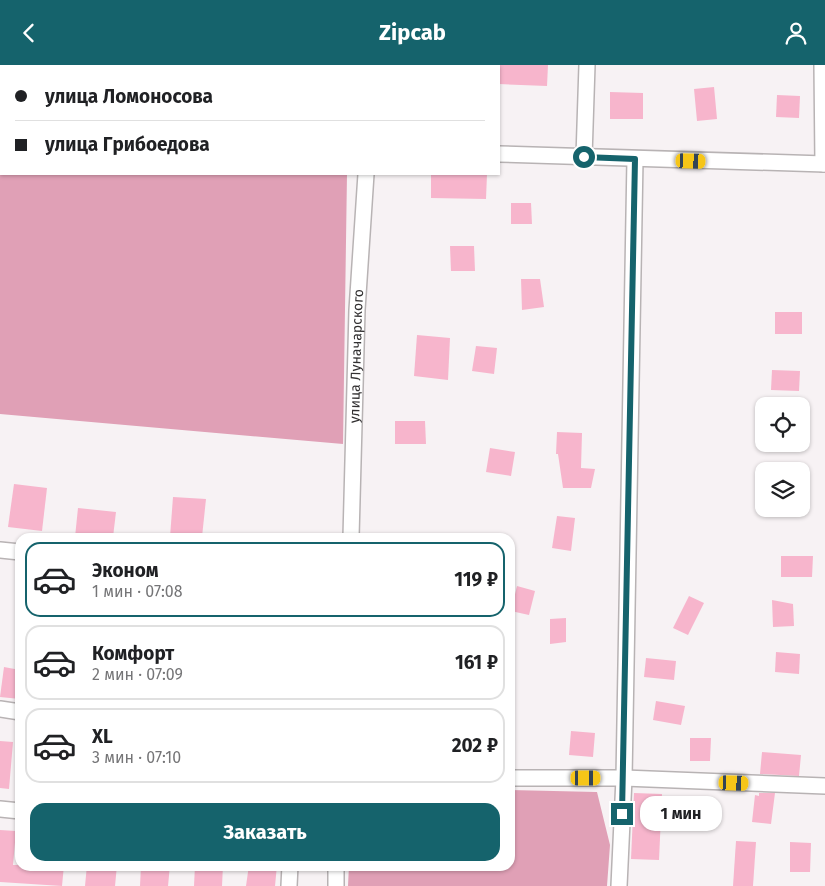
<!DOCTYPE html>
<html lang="ru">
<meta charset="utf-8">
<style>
body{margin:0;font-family:"Fira Sans",sans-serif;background:#f2f2f2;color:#202124;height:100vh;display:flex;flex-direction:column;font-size:19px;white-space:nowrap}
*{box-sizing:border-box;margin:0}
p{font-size:16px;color:#757577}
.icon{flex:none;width:28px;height:28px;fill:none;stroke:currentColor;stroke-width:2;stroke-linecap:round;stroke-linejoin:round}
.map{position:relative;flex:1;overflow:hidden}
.details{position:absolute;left:15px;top:468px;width:500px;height:338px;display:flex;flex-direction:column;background:#fff;border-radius:15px;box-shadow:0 1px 4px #0004}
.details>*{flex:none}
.banner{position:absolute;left:0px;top:0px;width:500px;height:110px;box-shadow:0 1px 4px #0004;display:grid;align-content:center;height:110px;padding:0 15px;background:#fff}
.controls{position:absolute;left:755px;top:332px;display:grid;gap:10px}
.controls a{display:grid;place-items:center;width:55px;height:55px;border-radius:10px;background:#fff;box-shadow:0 1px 4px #0004;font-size:25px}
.end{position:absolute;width:22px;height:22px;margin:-11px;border:6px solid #15636c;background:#fff;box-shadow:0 0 0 2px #fff}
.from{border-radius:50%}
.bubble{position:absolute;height:35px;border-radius:15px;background:#fff;box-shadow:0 1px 4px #0004;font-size:16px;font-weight:700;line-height:35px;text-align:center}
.car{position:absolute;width:15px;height:30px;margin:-15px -8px;border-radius:6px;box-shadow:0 0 4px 1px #0007;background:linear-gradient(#f5c518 24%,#345 0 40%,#f5c518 0 76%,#345 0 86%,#f5c518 0)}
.banner b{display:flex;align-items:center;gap:18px;height:48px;font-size:19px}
.banner b+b{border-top:1px solid #e0e0e0}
.banner i{width:12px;height:12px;background:#202124}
ul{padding:9px 0 0;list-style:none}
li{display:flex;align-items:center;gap:15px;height:75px;margin:0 10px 8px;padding:0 5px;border:2px solid #e0e0e0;border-radius:15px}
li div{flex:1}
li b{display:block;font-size:19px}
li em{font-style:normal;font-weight:700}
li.on{border-color:#15636c}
li>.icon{width:45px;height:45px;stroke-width:1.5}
.action{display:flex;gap:10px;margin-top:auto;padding:10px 15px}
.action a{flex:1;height:58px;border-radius:15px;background:#15636c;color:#fff;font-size:20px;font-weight:700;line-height:58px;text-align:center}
header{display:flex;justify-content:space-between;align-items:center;height:65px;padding:0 15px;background:#15636c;color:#fff;font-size:22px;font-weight:700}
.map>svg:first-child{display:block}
</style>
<header><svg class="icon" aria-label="back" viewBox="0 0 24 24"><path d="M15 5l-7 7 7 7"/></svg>Zipcab<svg class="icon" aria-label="person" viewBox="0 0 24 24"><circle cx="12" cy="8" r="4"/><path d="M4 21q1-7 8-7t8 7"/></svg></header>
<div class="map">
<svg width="825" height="821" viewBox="0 0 825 821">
<rect width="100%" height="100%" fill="#f7f2f4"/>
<g fill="#e0a0b6">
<polygon points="0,0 348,0 1,1 1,109 347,109 343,379 0,349"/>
<polygon points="510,725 597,727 610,780 607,821 348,821 349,800 510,800"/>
</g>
<g fill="#f7b5cc">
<polygon points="499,0 548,0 547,21 499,19"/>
<polygon points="714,22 717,54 697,56 694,24"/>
<polygon points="610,27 643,28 643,54 610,54"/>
<polygon points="777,30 800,31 799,53 776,52"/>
<polygon points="431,109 487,109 486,134 431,133"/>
<polygon points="511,138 531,138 532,159 511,159"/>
<polygon points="450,181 474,181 475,206 451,206"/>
<polygon points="521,214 540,214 544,242 522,245"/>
<rect x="775" y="247" width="27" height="22"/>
<polygon points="417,270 450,273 448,315 414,311"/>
<polygon points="476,281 497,283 494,309 472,306"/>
<polygon points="772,305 800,306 799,326 771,325"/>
<polygon points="395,356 425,356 426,379 395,379"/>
<polygon points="557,367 582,368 581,403 595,404 591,423 563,423 558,389 556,389"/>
<polygon points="490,383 515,387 511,411 486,407"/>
<polygon points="14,419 47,423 42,466 8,462"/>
<polygon points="173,432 206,434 202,472 170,472"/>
<polygon points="78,443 116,447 113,472 75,472"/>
<polygon points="557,451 575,453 571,486 552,483"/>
<polygon points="781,491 813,491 812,512 781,512"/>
<polygon points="517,521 535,526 529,550 511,546"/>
<polygon points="689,531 704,538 688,570 673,563"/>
<polygon points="772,535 793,539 794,561 773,562"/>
<polygon points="566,553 566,577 550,579 550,554"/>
<polygon points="776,587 800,589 799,609 775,607"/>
<polygon points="646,593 676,596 674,615 644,612"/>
<polygon points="4,602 20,605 20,634 0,632"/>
<polygon points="656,636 685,641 681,660 653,655"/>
<polygon points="571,666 595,668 593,692 569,690"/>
<polygon points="690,673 711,673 710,696 690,696"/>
<polygon points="0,676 13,677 9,724 0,723"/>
<polygon points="762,687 801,690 799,711 760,709"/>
<polygon points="634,728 662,729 659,795 631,794"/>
<polygon points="759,728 775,728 771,759 752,757 755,730 759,731"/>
<polygon points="0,765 16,766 13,800 64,800 62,821 0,817"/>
<polygon points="736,776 756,777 753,821 733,821"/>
<polygon points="790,777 811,778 810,807 790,807"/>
<polygon points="87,800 117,800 115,821 85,821"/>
<polygon points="141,800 170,800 168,821 140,821"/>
<polygon points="195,800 223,800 222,821 194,821"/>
<polygon points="249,800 277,800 275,821 246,821"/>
</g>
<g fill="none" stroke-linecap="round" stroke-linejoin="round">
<defs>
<g id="minor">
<polyline points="822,0 823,99"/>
<polyline points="371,1 371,0"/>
<polyline points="499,89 825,99"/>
<polyline points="584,92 587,0"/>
<path id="s1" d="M 351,472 L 357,245 L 366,109"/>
<polyline points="0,485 20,487"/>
<polyline points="0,644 20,647"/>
<polyline points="510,713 624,713 825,721"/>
<polyline points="0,744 20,746"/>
<polyline points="289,821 290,800"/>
<polyline points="336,821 336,800"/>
<polyline points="619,821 624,713 635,94"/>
</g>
</defs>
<use href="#minor" stroke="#b8b3b4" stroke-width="18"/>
<use href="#minor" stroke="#fff" stroke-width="15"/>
</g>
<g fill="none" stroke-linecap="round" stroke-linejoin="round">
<polyline stroke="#15636c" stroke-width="6" points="584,92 635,94 622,749"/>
</g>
<g text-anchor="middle" stroke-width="4" stroke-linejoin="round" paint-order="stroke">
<g font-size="14" fill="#323031" stroke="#f7f2f4">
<text dy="5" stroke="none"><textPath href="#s1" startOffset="181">улица Луначарского</textPath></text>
</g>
</g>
</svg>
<div class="controls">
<a><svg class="icon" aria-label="locate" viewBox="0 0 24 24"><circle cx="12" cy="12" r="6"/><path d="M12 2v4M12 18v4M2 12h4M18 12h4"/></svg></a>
<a><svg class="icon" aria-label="layers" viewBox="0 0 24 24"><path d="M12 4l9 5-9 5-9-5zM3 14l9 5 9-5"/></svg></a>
</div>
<i class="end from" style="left:584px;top:92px"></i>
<i class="end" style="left:622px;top:749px"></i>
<div class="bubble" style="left:640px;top:731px;width:82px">1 мин</div>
<i class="car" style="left:691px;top:96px;rotate:92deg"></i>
<i class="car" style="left:586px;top:713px;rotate:90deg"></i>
<i class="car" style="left:734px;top:718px;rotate:92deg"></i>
<div class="banner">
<b><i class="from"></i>улица Ломоносова</b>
<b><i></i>улица Грибоедова</b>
</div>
<section class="details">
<ul>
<li class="on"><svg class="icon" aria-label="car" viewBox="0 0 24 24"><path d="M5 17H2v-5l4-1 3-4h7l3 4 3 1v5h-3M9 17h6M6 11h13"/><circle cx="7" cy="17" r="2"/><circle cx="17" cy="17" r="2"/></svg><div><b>Эконом</b><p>1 мин · 07:08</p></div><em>119 ₽</em></li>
<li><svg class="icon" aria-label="car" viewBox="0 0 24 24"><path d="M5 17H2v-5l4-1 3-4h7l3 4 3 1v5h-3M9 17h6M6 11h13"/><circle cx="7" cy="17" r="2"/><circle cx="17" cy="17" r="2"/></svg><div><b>Комфорт</b><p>2 мин · 07:09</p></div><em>161 ₽</em></li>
<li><svg class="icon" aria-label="car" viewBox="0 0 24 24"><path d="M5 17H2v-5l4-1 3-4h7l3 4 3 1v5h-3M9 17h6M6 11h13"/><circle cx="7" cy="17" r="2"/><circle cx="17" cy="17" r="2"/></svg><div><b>XL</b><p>3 мин · 07:10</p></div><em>202 ₽</em></li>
</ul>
<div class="action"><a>Заказать</a></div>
</section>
</div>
